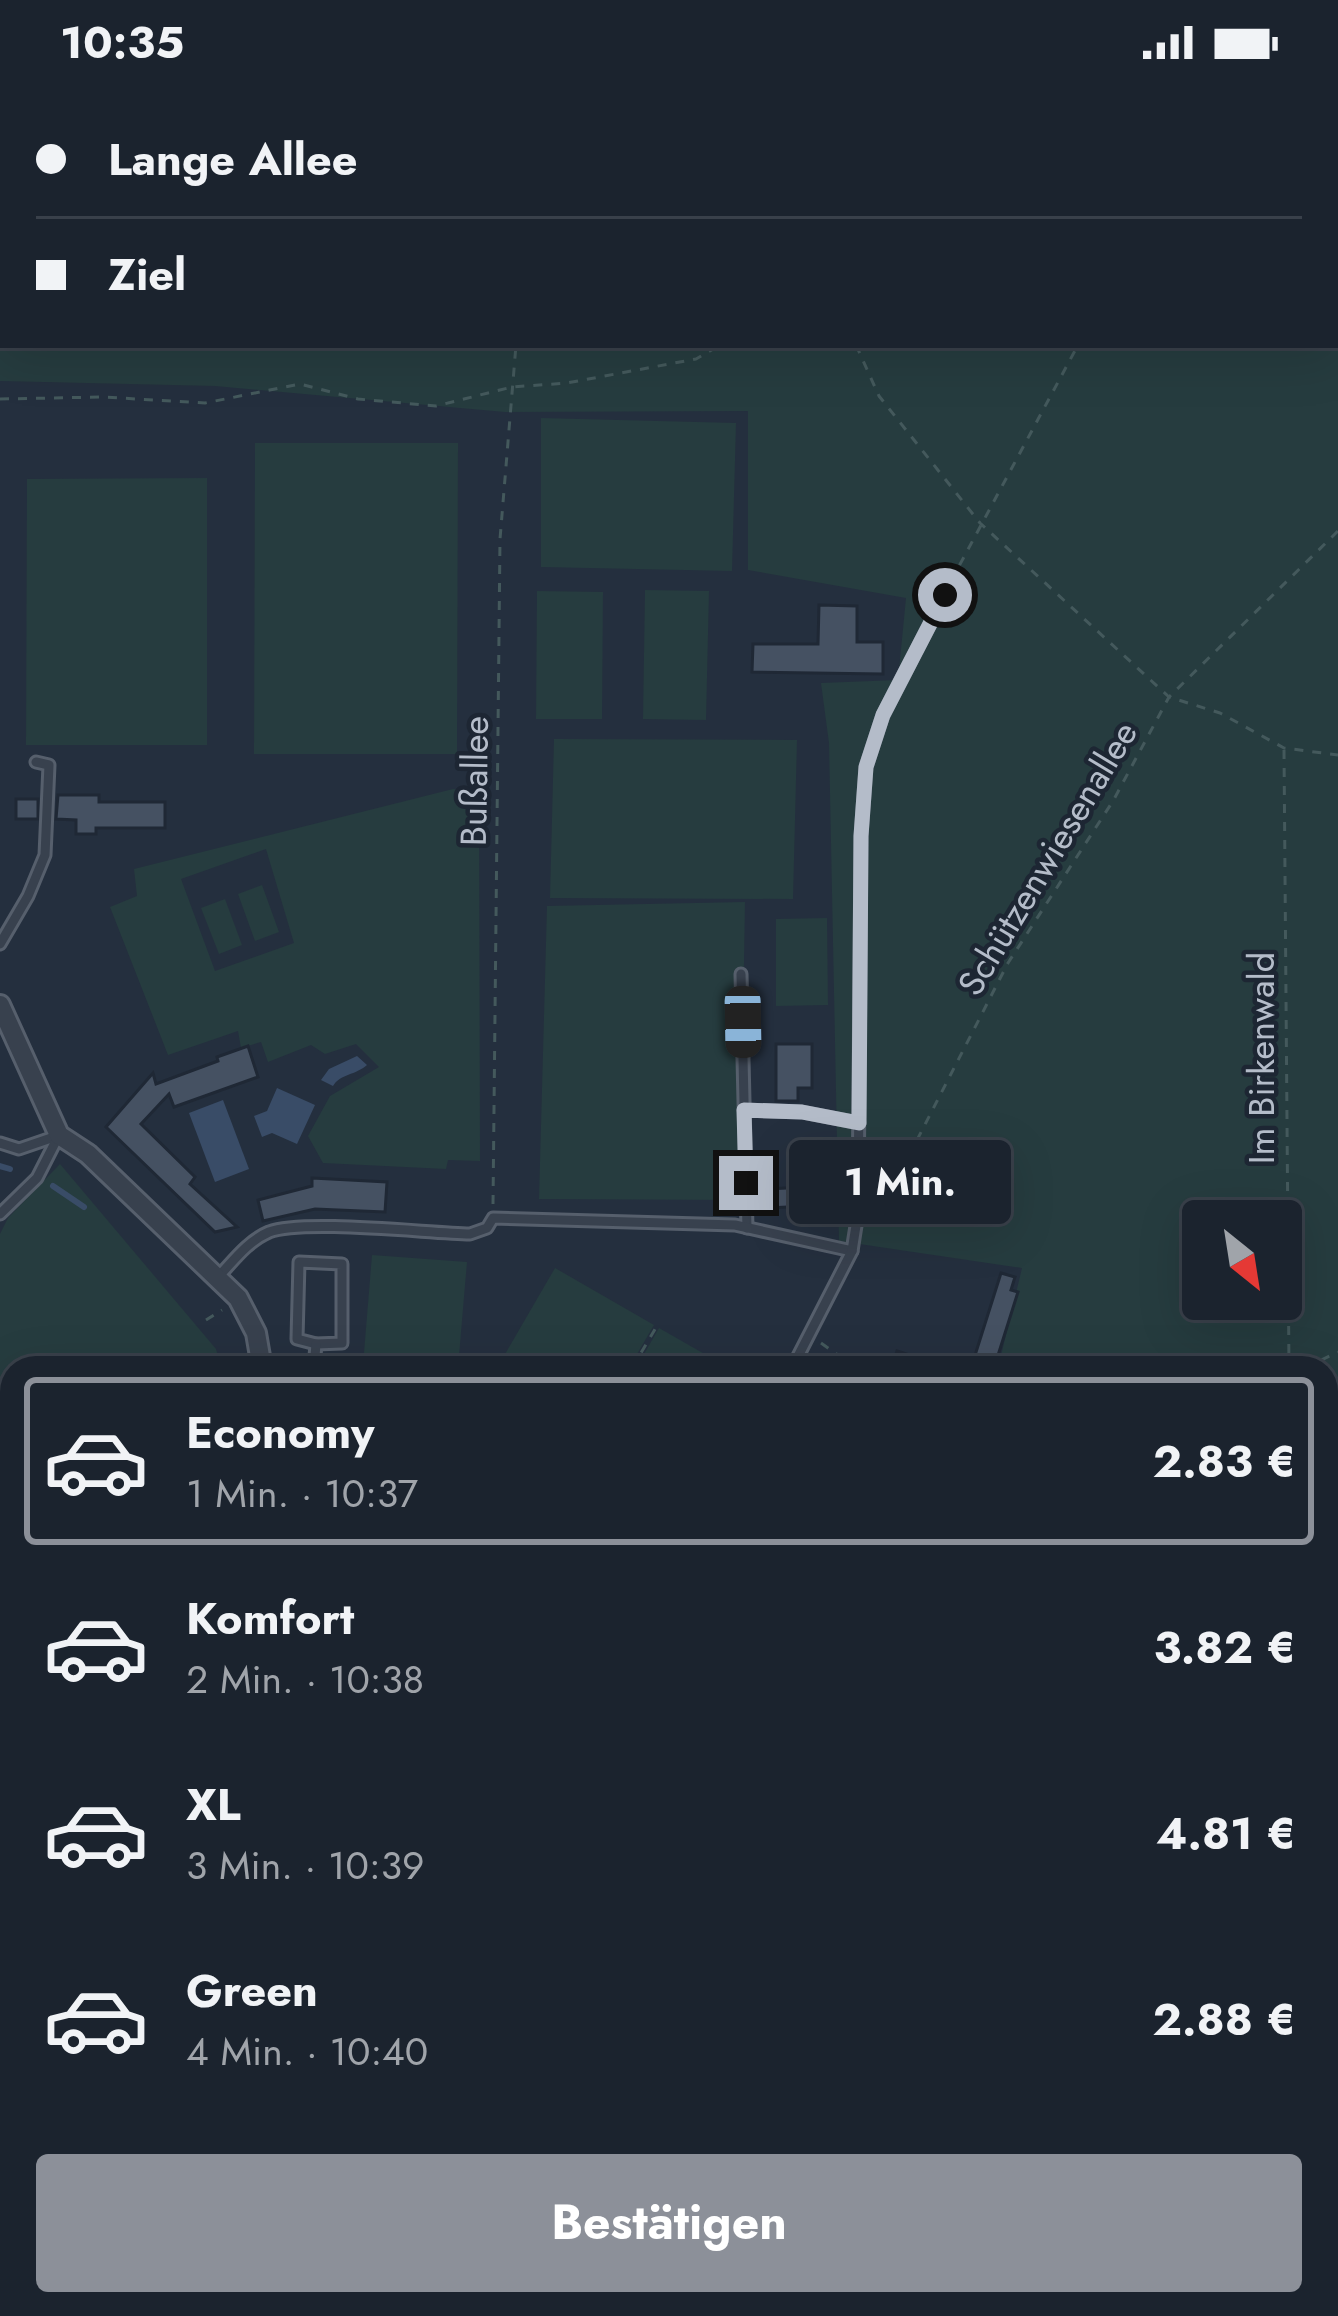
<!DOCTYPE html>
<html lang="de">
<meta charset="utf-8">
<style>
body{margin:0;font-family:Jost,sans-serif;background:#282f3a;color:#f1f3f6;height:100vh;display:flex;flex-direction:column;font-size:45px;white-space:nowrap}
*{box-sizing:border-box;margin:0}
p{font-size:39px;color:#a0a4aa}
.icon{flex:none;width:66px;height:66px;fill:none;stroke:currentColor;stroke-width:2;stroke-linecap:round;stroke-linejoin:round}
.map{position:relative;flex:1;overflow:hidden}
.side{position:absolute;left:0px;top:1272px;width:1338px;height:960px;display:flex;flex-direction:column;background:#1b232e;border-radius:36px 36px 0 0;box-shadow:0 12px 48px #0002,0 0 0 3px #39404a}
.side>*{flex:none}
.banner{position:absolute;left:0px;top:0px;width:1338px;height:264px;box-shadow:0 12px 48px #0002,0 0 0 3px #39404a;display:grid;align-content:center;height:264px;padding:0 36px;background:#1b232e}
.needle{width:78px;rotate:150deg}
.controls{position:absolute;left:1182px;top:1116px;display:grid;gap:24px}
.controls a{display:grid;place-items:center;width:120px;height:120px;border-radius:12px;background:#1b232e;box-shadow:0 12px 48px #0002,0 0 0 3px #39404a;font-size:60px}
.end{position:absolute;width:54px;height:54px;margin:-27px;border:15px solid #b4bcc9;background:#111;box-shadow:0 0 0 6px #111}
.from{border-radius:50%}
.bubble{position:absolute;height:84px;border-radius:12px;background:#1b232e;box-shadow:0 12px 48px #0002,0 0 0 3px #39404a;font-size:39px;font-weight:700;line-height:84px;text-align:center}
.car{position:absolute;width:36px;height:72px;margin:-36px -18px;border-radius:15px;box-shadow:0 0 9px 3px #0007;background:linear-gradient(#222 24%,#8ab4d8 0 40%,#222 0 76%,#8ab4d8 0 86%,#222 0)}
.banner b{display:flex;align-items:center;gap:42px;height:114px;font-size:45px}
.banner b+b{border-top:3px solid #39404a}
.banner i{width:30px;height:30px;background:#f1f3f6}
ul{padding:21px 0 0;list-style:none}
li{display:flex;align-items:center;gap:36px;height:168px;margin:0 24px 18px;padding:0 12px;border:6px solid transparent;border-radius:12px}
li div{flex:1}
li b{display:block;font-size:45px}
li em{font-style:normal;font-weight:700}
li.on{border-color:#8c9099}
li>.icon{width:108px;height:108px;stroke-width:1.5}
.primary-button{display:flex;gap:24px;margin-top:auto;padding:24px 36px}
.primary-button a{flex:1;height:138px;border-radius:12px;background:#8c9099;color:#fff;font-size:48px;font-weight:700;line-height:138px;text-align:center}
.status{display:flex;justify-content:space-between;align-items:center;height:84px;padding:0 60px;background:#1b232e;direction:ltr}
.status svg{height:33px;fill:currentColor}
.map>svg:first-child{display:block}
</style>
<div class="status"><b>10:35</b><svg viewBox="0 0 49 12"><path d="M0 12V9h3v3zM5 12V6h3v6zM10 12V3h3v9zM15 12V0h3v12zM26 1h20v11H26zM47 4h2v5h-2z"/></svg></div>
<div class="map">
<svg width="1338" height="2232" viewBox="0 0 1338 2232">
<rect width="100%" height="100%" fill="#242f3e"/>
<g fill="#263c3f" fill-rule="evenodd">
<path d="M 0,0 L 1338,0 L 1338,1311 L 1326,1317 L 1326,1284 L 998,1284 L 1022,1184 L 839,1157 L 829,659 L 821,599 L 898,596 L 906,514 L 748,486 L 748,327 L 505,328 L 215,302 L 0,297 ZM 3,3 L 1335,3 L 1335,261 L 3,261 ZM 1203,1137 L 1281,1137 L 1281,1215 L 1203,1215 Z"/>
<polygon points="541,334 736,339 732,487 541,483"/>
<polygon points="255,359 458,359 457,670 254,670"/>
<polygon points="207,394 207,661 26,661 27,395"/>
<polygon points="645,506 709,507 706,636 643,635"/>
<polygon points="537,507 603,508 602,635 536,635"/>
<polygon points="554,655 797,656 793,815 550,814"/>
<path d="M 453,705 L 479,706 L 480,1077 L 448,1076 L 446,1085 L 323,1079 L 308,1052 L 330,1012 L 379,983 L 356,960 L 325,970 L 311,961 L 268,978 L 261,958 L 241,964 L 238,947 L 168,971 L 110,823 L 137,812 L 134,785 ZM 266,765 L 294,859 L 215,887 L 181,795 Z"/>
<polygon points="262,801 279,848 255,857 238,810"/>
<polygon points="225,815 242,861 219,870 201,824"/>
<polygon points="745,818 740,1116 539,1115 547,822"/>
<polygon points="827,834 828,921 776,922 776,835"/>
<polygon points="60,1080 216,1265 221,1284 12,1284 12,1832 0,1850 0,1150 8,1134"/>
<polygon points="372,1171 467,1178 458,1284 324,1284 324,1279 363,1281"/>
<polygon points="555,1184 654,1241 629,1284 497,1284"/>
<polygon points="659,1244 729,1284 636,1284"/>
<polygon points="1338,2181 1338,2232 1289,2232 1300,2220 1326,2220 1326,2193"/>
</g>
<g fill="#394c67">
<path d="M 357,972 L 367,981 C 356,991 340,990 333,1002 L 321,996 L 329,985 Z"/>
<polygon points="277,1004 315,1021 297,1060 272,1049 262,1053 254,1032 267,1027"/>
<polygon points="223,1016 249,1085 215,1098 189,1029"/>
</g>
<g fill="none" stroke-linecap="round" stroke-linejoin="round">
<g stroke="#394c67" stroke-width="6">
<polyline points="0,1082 10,1085"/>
<polyline points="53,1102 84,1123"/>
</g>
</g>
<g fill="#455162" stroke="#1f2835" stroke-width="3">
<polygon points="819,521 857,522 857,558 883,558 883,590 752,588 753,560 818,560"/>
<polygon points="58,711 99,711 99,718 165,718 165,744 96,744 96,750 76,750 76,736 56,735"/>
<rect x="16" y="715" width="22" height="20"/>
<polygon points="776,960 812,960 812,1004 798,1004 798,1017 776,1017"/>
<polygon points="248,962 258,993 174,1023 169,1010 141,1040 195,1093 190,1100 237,1143 215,1148 106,1043 153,989 156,1000 218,977 217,973"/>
<polygon points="312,1094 387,1098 385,1128 315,1125 263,1137 258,1116 312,1102"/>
<polygon points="829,1102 830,1121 767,1124 766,1105"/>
<polygon points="1001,1189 1015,1193 1011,1206 1018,1208 994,1284 971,1284"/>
<polygon points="897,1267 940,1281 939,1284 892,1284"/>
</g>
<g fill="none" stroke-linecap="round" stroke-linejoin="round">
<defs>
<g id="lane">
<polyline points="0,860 28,812 45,771 49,681 36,678"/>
<polyline points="741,890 747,1144"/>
<polyline points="744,1026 802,1028 859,1039"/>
<polyline points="0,1059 19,1065 57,1052"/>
<polyline points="0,1130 37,1094 59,1051"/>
<polygon points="299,1178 342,1180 342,1259 316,1260 297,1255"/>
<path d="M 219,1192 C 234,1176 248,1157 269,1148 C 304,1135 426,1149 470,1150 L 487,1144 L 493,1134 L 735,1141 L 852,1167"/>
<polyline points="314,1284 316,1260"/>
<polyline points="792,1284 852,1167 858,1129 861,752 866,683 883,631 945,511"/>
<polyline points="1326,1443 1338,1437"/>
<polyline points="1326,1499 1338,1492"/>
<polyline points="1326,1693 1338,1714"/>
<polyline points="1326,1774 1338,1767"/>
<polyline points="1326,1955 1338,1948"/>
<polyline points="1326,2018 1338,2011"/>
<polyline points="1326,2193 1338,2181"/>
<polyline points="748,2220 755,2232"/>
<polyline points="838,2232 859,2220"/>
<polyline points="1289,2232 1300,2220"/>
</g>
<g id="street">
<polyline points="0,921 59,1051 88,1070 238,1214 256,1249 262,1284"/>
<polyline points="0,1911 12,1920"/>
<polyline points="0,2023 12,2005"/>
<polyline points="0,2055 12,2062"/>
<polyline points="156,2232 163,2220"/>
<polyline points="405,2232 406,2220"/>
</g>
</defs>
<use href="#lane" stroke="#565f6c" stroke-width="15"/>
<use href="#street" stroke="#565f6c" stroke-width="24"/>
<g stroke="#44595c" stroke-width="3" stroke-dasharray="9 9" stroke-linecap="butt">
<polyline points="685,0 688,3"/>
<polyline points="544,3 544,0"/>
<polyline points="1220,3 1221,0"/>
<polyline points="856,261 879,312 980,439 1169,613 1220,629 1284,664 1338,671"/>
<polyline points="0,315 103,313 205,319 300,300 358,315 436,322 512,303 567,299 696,275 720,261"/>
<polyline points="951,497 1078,261"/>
<polyline points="1284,666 1289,1284"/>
<polyline points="493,1120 500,455 516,261"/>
<polyline points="872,1134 898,1093 1008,879 1113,717 1169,613 1338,447"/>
<polyline points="206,1236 222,1226"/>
<polyline points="821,1259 838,1271 833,1284"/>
<polyline points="839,1272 849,1284"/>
<polyline points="632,1284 657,1242"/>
<polyline points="1305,1284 1338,1268"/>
<polyline points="0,1503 12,1502"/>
<polyline points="0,1617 12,1615"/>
<polyline points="0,1864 12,1846"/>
</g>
<use href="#lane" stroke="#38414e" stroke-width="9"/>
<use href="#street" stroke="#38414e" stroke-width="18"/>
</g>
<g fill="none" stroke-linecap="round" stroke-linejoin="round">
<polyline stroke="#b4bcc9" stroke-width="15" points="746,1099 744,1026 802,1028 859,1039 861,752 866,683 883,631 945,511"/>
</g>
<g text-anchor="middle" stroke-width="9" stroke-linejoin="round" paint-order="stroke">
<g font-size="36" fill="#b4bcc9" stroke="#1d2633">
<text transform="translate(474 697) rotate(-89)" y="13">Bußallee</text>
<text transform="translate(1047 774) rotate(-59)" y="13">Schützenwiesenallee</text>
<text transform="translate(1261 974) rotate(-90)" y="13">Im Birkenwald</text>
</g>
</g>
</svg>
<div class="controls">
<a><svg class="needle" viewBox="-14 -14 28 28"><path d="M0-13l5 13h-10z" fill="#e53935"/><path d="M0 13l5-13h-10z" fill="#a0a4aa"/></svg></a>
</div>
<i class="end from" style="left:945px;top:511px"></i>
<i class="end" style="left:746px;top:1099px"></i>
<div class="bubble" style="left:789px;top:1056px;width:222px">1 Min.</div>
<i class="car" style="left:743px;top:938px;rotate:179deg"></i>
<div class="banner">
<b><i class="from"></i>Lange Allee</b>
<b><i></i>Ziel</b>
</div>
<section class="side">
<ul>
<li class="on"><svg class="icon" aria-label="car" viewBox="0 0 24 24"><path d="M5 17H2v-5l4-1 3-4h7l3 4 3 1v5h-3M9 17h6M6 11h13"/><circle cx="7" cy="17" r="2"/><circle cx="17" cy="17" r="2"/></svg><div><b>Economy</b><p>1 Min. · 10:37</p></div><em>2.83 €</em></li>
<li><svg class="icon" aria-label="car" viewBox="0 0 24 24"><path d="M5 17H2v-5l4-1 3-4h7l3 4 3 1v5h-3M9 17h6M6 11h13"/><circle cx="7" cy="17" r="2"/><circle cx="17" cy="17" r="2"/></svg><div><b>Komfort</b><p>2 Min. · 10:38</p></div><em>3.82 €</em></li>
<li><svg class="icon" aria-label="car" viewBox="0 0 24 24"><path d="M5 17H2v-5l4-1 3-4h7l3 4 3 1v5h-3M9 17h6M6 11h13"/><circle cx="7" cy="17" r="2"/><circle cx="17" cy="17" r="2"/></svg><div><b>XL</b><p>3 Min. · 10:39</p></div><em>4.81 €</em></li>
<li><svg class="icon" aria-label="car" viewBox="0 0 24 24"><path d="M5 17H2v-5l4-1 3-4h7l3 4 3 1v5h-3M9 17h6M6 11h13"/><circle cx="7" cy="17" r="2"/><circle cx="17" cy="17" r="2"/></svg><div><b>Green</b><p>4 Min. · 10:40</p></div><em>2.88 €</em></li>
</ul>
<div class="primary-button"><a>Bestätigen</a></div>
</section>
</div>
